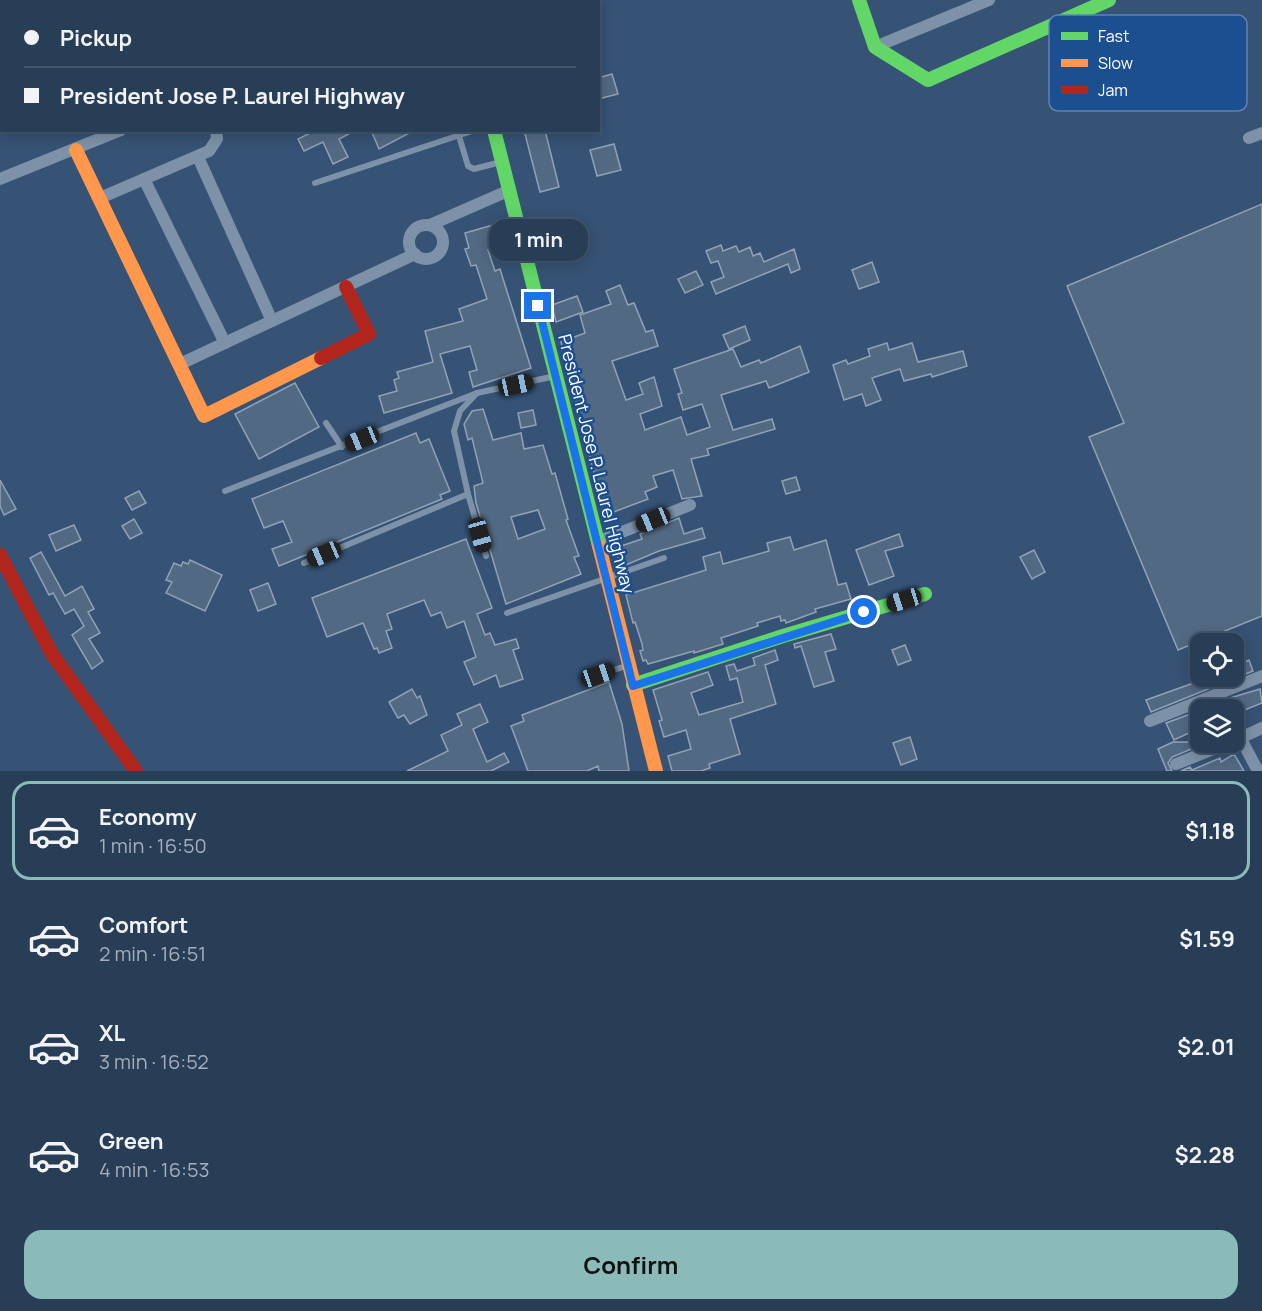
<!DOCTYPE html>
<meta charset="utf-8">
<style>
body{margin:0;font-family:Manrope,sans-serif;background:#30455d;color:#f1f3f6;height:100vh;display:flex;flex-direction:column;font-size:22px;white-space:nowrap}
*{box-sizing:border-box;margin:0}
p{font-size:20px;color:#a5aeba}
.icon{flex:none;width:33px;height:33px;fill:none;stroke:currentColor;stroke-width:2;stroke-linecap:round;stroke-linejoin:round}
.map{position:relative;height:771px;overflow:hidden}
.drawer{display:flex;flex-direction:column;background:#283e57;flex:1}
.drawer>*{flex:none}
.guide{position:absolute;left:0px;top:0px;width:600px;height:132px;box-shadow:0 3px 15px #0003,0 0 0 2px #44576d;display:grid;align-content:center;height:132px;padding:0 24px;background:#283e57}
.fabs{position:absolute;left:1190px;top:633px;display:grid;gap:12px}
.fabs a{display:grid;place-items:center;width:54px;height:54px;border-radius:12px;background:#283e57;box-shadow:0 3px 15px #0003,0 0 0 2px #44576d;font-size:30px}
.end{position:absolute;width:27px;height:27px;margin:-14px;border:8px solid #1a73e8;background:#fff;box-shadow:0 0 0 3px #fff}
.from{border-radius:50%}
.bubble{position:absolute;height:42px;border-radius:18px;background:#283e57;box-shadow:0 3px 15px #0003,0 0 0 2px #44576d;font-size:20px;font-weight:700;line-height:42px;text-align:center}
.car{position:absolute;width:18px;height:36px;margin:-18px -9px;border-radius:8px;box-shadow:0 0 4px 2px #0007;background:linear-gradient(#222 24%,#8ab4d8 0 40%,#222 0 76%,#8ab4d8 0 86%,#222 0)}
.guide b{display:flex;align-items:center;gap:21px;height:57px;font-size:22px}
.guide b+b{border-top:2px solid #44576d}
.guide i{width:15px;height:15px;background:#f1f3f6}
ul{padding:10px 0 0;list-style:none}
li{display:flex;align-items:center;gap:18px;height:99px;margin:0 12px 9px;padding:0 12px;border:3px solid transparent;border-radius:18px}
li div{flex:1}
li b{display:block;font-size:22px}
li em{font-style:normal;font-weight:700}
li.on{border-color:#8bbbb9}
li>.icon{width:54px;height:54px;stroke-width:1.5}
.cta{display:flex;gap:12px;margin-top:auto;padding:12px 24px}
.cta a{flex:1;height:69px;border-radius:18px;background:#8bbbb9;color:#111;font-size:24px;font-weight:700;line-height:69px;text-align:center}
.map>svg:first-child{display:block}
</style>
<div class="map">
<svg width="1262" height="771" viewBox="0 0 1262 771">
<rect width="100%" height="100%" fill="#365274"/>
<g fill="#526984" stroke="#92a2b6" stroke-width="1.5" fill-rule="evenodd">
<polygon points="612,74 618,94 598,99 598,78"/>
<polygon points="316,130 356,130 339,139 348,157 333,164 323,142 304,151 298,139"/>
<polygon points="371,130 415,130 379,149"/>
<polygon points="524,130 545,130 559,187 540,192"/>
<polygon points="614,144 621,170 597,176 590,150"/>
<polygon points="1262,204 1262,616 1178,650 1089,437 1124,423 1067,286"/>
<polygon points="493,225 499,247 488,250 495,271 500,269 531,368 473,387 469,372 477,370 470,346 440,354 452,393 384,413 379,396 397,391 394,380 399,378 397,372 433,362 425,331 463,321 459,309 487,299 476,265 471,266 465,249 469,248 465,233"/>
<polygon points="721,245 723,251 736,246 739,252 750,247 753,256 760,253 764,262 794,249 800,269 791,273 788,264 716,294 711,282 724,277 718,261 711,263 706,251"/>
<polygon points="872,262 879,282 859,289 852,270"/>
<polygon points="696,271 703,285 685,293 678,279"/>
<polygon points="620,285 628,305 634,303 646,332 653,330 658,346 612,361 626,400 643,394 639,383 654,377 662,406 640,414 645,430 681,417 687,435 710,427 702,404 683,410 678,394 682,393 674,369 733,349 741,367 759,360 761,363 800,346 809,372 769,388 766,381 721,395 733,430 772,419 775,429 707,449 709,455 691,459 702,496 682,499 673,470 653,476 657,487 645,492 648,499 611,513 610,510 604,512 561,342 585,333 580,315 611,304 606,291"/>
<polygon points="577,296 583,312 556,322 552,305"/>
<polygon points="745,326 750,340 729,349 723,335"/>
<polygon points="887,343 889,350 912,343 918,362 963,351 967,366 932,377 931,374 904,381 900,369 872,378 881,400 866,406 862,394 844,400 833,365 846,360 848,364 870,356 868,349"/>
<polygon points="295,383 319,427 259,459 235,414"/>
<path d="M 483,409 L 493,440 L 521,433 L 524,449 L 543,445 L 552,474 L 555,473 L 568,519 L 566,520 L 579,556 L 574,557 L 581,574 L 506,604 L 476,503 L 474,486 L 483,483 L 472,438 L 468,440 L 464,424 L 472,411 ZM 538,510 L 545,529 L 518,539 L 511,517 Z"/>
<polygon points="533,410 536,425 521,428 518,413"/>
<polygon points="416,433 420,443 429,439 450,491 440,495 442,499 279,566 272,549 292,542 283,521 264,528 252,499"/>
<polygon points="796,477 800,490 786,494 782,481"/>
<polygon points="0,480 16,509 4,515 0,506"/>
<polygon points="139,491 146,503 132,510 125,498"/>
<polygon points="679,518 684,534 702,528 705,538 659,551 621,567 615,548 642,539 640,534"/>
<polygon points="134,519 142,533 130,539 122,526"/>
<polygon points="74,525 81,540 56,551 49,535"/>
<polygon points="899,534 903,546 885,551 894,576 869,585 856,550"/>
<polygon points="790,537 794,550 826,540 838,585 846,583 851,599 815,609 816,612 786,623 785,620 781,621 780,616 757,623 758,626 721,638 723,644 694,653 694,651 648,664 646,660 643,661 640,651 643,650 642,644 635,622 633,623 626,595 706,570 703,557 720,552 723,564 769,551 767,543"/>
<polygon points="466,539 492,608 477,614 485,635 490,633 495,645 516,639 519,648 513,650 523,679 500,687 496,675 474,685 464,662 476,657 464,621 447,628 441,612 431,616 424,600 387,614 392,629 386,631 392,648 379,653 377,648 374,649 363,623 327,637 312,598"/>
<polygon points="1034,550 1045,572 1032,579 1020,557"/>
<polygon points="41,552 65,596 82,586 94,609 88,612 100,633 89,639 103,661 92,669 72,635 84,626 74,609 65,614 53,593 49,595 30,558"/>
<polygon points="190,560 222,575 205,611 166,593 172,582 166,580 174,563 181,566 183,562 188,564"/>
<polygon points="268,583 276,604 258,611 250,590"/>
<polygon points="831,634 836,649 825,652 834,681 814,687 801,646 795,648 794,644"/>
<polygon points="905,645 911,660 898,665 892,650"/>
<polygon points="775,650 778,660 765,665 776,704 730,719 740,754 709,764 710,768 701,771 672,771 668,756 691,749 686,730 664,737 659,721 662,720 653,690 708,672 713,685 691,693 699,715 743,702 737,678 730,680 726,666 734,664 737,671 755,665 753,658"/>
<polygon points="1249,660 1253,671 1151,712 1146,700 1213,676 1233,676 1233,667"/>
<polygon points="609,682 622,724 629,771 599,771 598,766 587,771 528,771 511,726 524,721 522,715"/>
<polygon points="412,689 417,698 420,696 427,715 410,724 404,715 398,718 389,702"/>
<polygon points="1260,689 1262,703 1237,713 1230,698"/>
<polygon points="480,704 488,722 473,729 487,762 504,753 509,762 491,771 407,771 448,751 441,735 462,725 457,714"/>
<polygon points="1193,713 1200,728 1174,740 1166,723"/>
<polygon points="910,737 917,759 901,765 893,743"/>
<polygon points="1173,742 1208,742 1172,757 1168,763 1172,771 1167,771 1158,749"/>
<polygon points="1234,754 1244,771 1181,771 1190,767 1192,770 1220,758 1221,762"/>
</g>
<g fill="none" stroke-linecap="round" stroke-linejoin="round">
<g stroke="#7d92a8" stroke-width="6">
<polyline points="459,136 468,166 474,169 497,163"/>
<polyline points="315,183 475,130"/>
<polyline points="326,423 342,447"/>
<polyline points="225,491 477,393"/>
<polyline points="486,556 468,494 454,431 460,411 477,393 551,377"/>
<polyline points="304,563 468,494"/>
<polyline points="507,613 664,558"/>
<polyline points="598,675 626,666"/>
</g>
<g stroke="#7d92a8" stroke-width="12">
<polyline points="84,0 85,2"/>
<polyline points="50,2 54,0"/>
<polyline points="0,21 2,20"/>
<polyline points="875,47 989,0"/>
<polyline points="0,71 2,71"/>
<polyline points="0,126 2,125"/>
<polyline points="1249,138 1262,133"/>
<polyline points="198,157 272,321"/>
<polyline points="0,179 121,130"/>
<polyline points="144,179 225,343"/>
<polyline points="100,198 209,151 217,139 216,130"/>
<circle cx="426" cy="242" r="17"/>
<polyline points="430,225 510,190"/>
<polyline points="180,364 415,254"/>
<polyline points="597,542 690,505"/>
<polyline points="1150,721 1262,676"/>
<polyline points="1241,739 1258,771"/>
<polyline points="1234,741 1262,728"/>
<polyline points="1176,764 1231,742"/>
</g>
<g stroke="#63d668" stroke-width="14">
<polyline points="458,0 458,2"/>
<polyline points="859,0 875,47 928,80 1109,0"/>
<polyline points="494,130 599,546"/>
<polyline points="633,685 783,636 925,594"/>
</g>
<g stroke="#ff974d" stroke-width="14">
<polyline points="76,150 204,416 321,358"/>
<polyline points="599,546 656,771"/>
</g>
<g stroke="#b3261e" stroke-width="14">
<polyline points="321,358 369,334 346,287"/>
<polyline points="0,555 52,654 136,771"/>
</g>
</g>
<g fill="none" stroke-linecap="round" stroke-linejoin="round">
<polyline stroke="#1a73e8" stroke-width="8" points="538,306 633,686 864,612"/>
</g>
<g text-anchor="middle" stroke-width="5" stroke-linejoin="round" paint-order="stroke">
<g font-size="18" fill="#fff" stroke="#1b4f8f">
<text transform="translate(596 464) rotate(76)" y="6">President Jose P. Laurel Highway</text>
</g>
</g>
<rect x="1049" y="15" width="198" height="96" rx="9" fill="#1b4f8f" stroke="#5f84b1" stroke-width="1.5"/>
<rect x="1061" y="32" width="27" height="8" fill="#63d668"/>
<rect x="1061" y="59" width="27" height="8" fill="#ff974d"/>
<rect x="1061" y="86" width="27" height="8" fill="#b3261e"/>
<g font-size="16" fill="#fff">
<text x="1098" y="42">Fast</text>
<text x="1098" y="69">Slow</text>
<text x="1098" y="96">Jam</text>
</g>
</svg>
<div class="fabs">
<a><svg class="icon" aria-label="locate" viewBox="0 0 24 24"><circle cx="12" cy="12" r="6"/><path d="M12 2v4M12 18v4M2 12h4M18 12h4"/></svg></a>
<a><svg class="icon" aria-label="layers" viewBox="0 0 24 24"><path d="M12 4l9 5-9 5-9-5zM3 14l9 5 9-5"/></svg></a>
</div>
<i class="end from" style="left:864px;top:612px"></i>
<i class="end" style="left:538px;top:306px"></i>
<div class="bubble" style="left:489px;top:219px;width:99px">1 min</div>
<i class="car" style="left:516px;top:385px;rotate:78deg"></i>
<i class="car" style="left:362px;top:439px;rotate:248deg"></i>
<i class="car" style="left:653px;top:520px;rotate:248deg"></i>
<i class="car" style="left:480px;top:535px;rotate:164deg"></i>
<i class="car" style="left:324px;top:554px;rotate:247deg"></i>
<i class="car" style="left:904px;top:600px;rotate:253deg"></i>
<i class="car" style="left:598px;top:675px;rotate:71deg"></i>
<div class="guide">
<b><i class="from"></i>Pickup</b>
<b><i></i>President Jose P. Laurel Highway</b>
</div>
</div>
<section class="drawer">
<ul>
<li class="on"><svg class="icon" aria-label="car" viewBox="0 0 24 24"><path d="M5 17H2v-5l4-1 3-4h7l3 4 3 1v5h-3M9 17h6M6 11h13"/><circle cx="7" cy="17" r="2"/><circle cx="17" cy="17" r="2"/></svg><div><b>Economy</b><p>1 min · 16:50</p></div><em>$1.18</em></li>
<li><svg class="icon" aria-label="car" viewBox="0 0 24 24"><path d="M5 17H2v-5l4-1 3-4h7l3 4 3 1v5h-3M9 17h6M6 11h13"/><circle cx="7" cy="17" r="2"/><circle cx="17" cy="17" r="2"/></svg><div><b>Comfort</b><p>2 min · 16:51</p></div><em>$1.59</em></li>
<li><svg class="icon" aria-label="car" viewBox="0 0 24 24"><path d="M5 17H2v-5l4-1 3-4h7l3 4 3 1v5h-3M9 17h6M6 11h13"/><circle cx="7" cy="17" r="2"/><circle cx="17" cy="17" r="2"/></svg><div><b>XL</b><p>3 min · 16:52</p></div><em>$2.01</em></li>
<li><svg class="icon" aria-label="car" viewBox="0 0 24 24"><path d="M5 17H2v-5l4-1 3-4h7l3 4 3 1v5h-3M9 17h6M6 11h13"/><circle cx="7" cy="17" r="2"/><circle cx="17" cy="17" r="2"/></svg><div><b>Green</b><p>4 min · 16:53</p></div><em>$2.28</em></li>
</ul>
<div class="cta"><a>Confirm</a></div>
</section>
